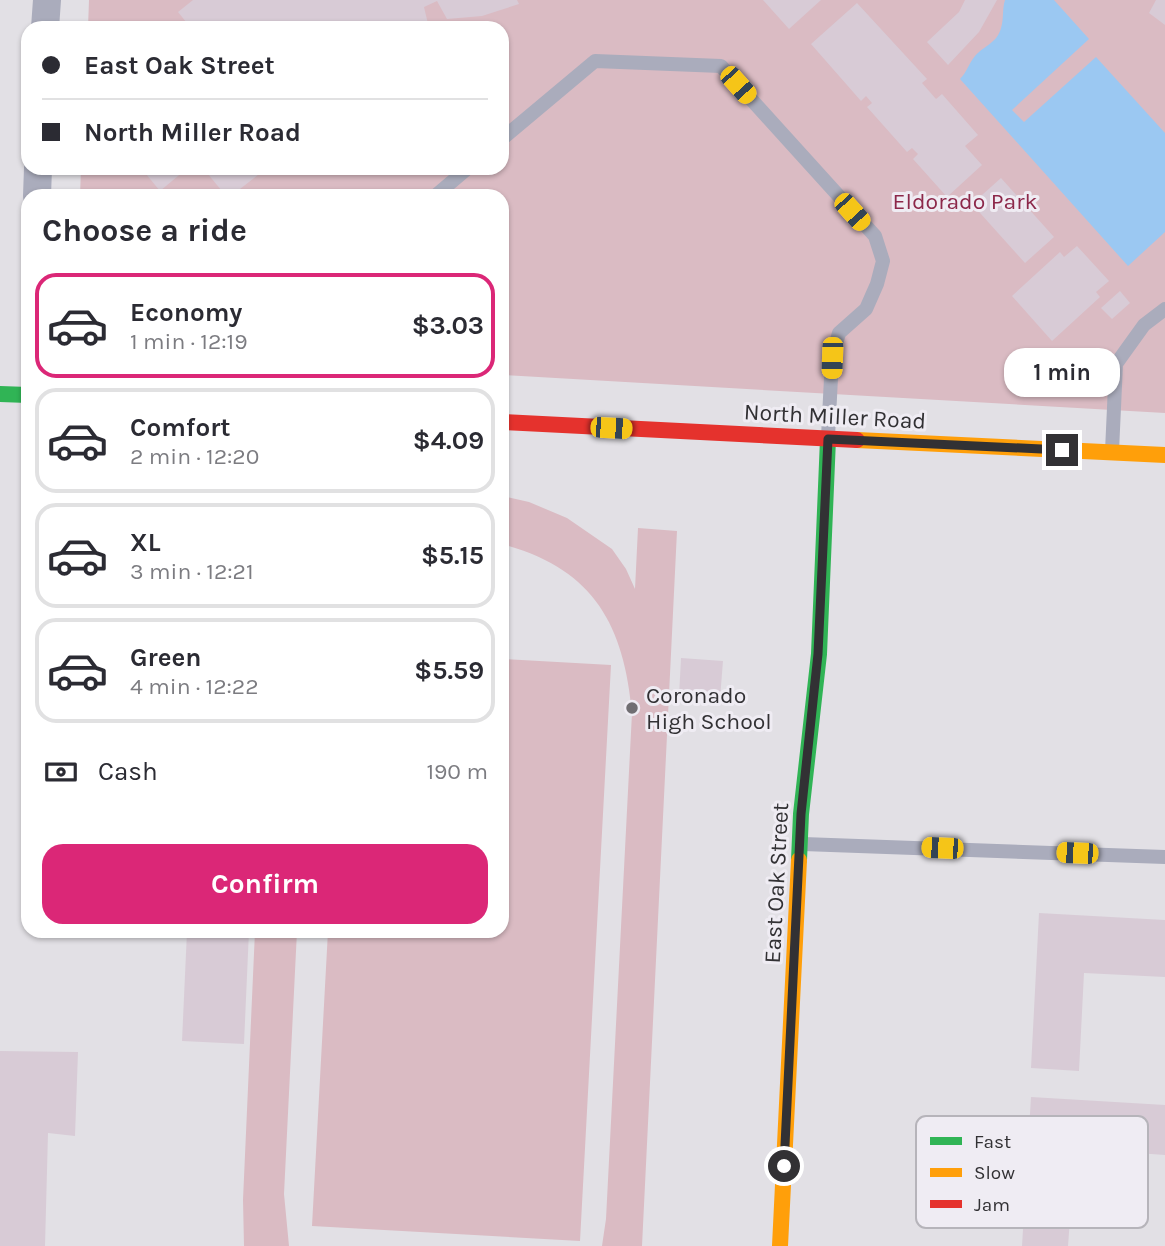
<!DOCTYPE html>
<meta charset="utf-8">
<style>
body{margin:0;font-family:Karla,sans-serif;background:#f2f2f3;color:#2b2b33;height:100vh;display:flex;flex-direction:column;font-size:26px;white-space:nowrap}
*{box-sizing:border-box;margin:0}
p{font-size:23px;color:#7c7c81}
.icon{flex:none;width:38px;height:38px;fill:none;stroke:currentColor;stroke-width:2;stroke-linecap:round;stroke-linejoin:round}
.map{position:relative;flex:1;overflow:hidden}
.panel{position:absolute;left:21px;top:189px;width:488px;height:749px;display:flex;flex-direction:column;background:#fff;border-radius:21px;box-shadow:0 2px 5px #0004}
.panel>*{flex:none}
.banner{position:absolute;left:21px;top:21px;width:488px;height:154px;border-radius:21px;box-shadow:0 2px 5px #0004;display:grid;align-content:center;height:154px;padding:0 21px;background:#fff}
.end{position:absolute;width:32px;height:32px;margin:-16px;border:9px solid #323134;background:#fff;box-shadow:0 0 0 4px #fff}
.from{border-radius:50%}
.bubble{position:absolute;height:49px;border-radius:21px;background:#fff;box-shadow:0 2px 5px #0004;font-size:23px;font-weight:700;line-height:49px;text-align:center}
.car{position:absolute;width:21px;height:42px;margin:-21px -10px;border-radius:9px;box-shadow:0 0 5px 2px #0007;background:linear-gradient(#f5c518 24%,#345 0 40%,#f5c518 0 76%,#345 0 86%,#f5c518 0)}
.banner b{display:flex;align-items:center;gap:24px;height:66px;font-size:26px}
.banner b+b{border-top:2px solid #e1e1e2}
.banner i{width:18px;height:18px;background:#2b2b33}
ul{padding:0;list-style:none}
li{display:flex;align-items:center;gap:21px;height:105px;margin:0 14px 10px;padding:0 7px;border:4px solid #e1e1e2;border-radius:21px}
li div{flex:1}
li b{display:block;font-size:26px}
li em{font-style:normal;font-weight:700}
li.active{border-color:#db2777}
li>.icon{width:63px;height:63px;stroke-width:1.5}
h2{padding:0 21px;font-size:32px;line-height:84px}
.pay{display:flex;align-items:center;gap:18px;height:77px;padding:0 21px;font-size:26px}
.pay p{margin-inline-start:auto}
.button{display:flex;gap:14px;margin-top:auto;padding:14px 21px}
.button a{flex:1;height:80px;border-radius:21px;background:#db2777;color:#fff;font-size:28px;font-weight:700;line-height:80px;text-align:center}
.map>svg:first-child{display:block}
</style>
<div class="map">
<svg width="1165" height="1246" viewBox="0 0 1165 1246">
<rect width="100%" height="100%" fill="#e2e0e5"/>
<g fill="#dabbc3">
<polygon points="89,0 1165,0 1165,413 502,375 502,196 80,196 81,168 502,168 502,28 88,28"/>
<path d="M 502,496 L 529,502 L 567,518 L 612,549 L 626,569 L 635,589 L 638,528 L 677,531 L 642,1246 L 602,1246 L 606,1219 L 632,713 C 624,624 593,568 502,544 Z"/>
<polygon points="502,659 611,665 580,1241 312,1226 328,931 502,931"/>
<polygon points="255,931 297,931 284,1194 289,1246 244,1246 243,1200"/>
</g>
<path fill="#9bc8f2" d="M 1005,0 L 1054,0 L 1089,39 L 1012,110 L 1024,122 L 1096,57 L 1165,133 L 1165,232 L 1128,266 L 960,79 C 967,72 969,63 975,56 C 985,45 997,43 1001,28 C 1004,19 1002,9 1005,0 Z"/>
<g fill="#d8cbd6">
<polygon points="193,0 517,0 519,4 482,16 447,19 437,1 424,7 429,28 191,28 178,12"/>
<polygon points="763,0 821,0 789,29"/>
<polygon points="965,0 997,0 979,32 948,65 927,42 959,12"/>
<polygon points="1156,0 1165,0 1165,25 1149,13"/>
<polygon points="857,3 927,79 922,83 936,99 942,94 978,135 965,146 982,165 947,197 913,159 918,154 912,148 907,152 867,107 872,103 866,96 861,101 811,44"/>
<polygon points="141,168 181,168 184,171 160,191"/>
<polygon points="203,168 267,168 231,196 226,196"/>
<polygon points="1001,178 1054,237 1025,263 972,204"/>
<polygon points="1077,246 1109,281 1096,292 1100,297 1052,341 1012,296 1060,252 1064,257"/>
<polygon points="1120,291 1130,303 1112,319 1101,308"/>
<polygon points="681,658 723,661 720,699 679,696"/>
<polygon points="1039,913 1165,920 1165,977 1084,973 1079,1071 1031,1068"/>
<polygon points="187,931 249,931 244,1044 182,1041"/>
<polygon points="0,1051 78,1052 75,1136 48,1133 45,1246 0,1246"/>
<polygon points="1031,1097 1165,1105 1165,1155 1109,1151 1106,1207 1071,1205 1068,1246 1022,1246"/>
</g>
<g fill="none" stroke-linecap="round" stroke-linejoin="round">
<g stroke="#aaacbc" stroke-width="14">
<polyline points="502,139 595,61 721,66 875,236 883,261 877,284 866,309 839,333 832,358 828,437"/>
<polyline points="435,196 468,168"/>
<polyline points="1112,451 1116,364 1144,325 1165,309"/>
<polyline points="803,844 1165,857"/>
</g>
<g stroke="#aaacbc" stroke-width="28">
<polyline points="45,28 47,0"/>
<polyline points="37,196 38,168"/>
</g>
<g stroke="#30b455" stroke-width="16">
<polyline points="0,394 28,395"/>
<polyline points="799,860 801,814 819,654 828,439"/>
</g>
<g stroke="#ff9f0a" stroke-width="16">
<polyline points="857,440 1165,455"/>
<polyline points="780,1246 799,860"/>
</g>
<polyline stroke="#e5322d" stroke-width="16" points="502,422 857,440"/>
</g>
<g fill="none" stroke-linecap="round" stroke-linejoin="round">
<polyline stroke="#323134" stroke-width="9" points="784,1166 801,814 818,654 828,439 1062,450"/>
</g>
<circle fill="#706e72" stroke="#efecf3" stroke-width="2.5" cx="632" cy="708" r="7"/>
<g text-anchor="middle" stroke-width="6" stroke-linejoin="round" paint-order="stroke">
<g font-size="23" fill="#8c284a" stroke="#efecf3">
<text x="965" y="209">Eldorado Park</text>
</g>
<g font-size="23" fill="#323134" stroke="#efecf3">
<text transform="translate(835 416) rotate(3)" y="8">North Miller Road</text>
<text transform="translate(776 883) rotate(-87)" y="8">East Oak Street</text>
</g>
<g font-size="23" fill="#323134" stroke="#efecf3" text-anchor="start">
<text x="646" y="703">Coronado<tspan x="646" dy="26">High School</tspan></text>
</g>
</g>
<rect x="916" y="1116" width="232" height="112" rx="10" fill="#efecf3" stroke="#b6b4ba" stroke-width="2"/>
<rect x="930" y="1137" width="32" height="8" fill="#30b455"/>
<rect x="930" y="1168" width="32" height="9" fill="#ff9f0a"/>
<rect x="930" y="1200" width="32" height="8" fill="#e5322d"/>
<g font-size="19" fill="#323134">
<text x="974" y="1148">Fast</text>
<text x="974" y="1179">Slow</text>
<text x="974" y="1211">Jam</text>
</g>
</svg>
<i class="end from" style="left:784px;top:1166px"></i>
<i class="end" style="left:1062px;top:450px"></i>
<div class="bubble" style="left:1004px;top:348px;width:116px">1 min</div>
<i class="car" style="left:738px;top:85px;rotate:138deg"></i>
<i class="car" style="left:852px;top:212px;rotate:138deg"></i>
<i class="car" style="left:832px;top:358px;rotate:182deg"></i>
<i class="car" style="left:611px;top:428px;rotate:93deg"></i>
<i class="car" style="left:942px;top:848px;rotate:272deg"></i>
<i class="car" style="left:1077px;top:853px;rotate:272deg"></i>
<div class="banner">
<b><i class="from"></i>East Oak Street</b>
<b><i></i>North Miller Road</b>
</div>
<section class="panel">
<h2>Choose a ride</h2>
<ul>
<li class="active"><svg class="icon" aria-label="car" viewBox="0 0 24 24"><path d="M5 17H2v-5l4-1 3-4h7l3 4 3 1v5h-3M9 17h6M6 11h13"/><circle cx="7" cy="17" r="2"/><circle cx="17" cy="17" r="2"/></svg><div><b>Economy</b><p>1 min · 12:19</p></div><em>$3.03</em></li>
<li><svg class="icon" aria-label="car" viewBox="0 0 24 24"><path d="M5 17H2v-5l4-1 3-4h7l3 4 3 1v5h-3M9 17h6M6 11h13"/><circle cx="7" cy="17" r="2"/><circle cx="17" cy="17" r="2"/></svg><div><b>Comfort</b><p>2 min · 12:20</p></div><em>$4.09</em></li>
<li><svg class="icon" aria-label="car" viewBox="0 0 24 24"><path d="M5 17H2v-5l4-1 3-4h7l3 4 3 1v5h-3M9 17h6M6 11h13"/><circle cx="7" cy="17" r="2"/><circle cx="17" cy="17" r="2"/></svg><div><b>XL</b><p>3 min · 12:21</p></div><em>$5.15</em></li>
<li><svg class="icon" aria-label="car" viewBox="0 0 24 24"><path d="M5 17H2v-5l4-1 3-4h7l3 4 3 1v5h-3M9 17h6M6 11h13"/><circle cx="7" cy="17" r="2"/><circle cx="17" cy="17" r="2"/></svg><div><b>Green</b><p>4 min · 12:22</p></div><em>$5.59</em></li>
</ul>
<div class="pay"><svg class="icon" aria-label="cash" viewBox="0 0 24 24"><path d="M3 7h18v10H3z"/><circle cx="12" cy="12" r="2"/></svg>Cash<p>190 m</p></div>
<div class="button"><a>Confirm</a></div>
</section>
</div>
